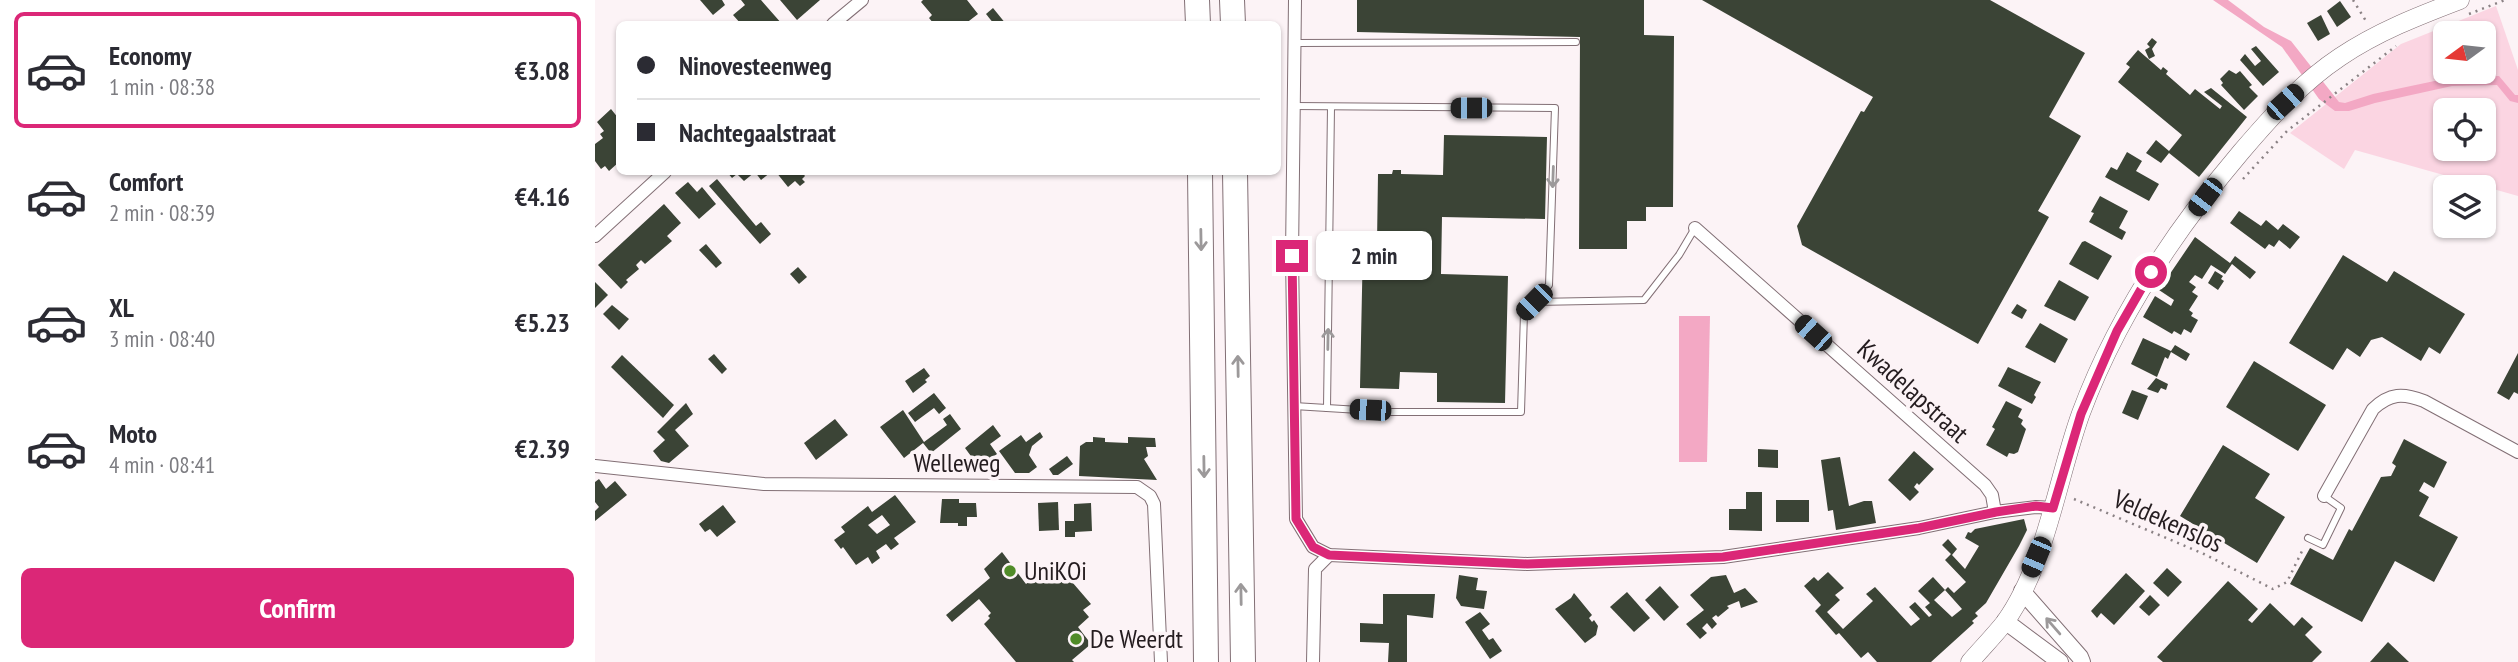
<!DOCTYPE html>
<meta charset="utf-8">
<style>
body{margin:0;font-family:"PT Sans Narrow",sans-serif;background:#f7f7f7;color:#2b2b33;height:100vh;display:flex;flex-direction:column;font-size:26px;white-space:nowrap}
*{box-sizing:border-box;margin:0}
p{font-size:23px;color:#7c7c81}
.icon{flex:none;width:38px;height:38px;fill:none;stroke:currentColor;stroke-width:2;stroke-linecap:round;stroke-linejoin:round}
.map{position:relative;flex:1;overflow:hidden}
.panel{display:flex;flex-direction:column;background:#fff;width:595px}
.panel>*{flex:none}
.top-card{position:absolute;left:21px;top:21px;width:665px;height:154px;border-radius:10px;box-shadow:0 2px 5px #0004;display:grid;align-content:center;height:154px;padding:0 21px;background:#fff}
.needle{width:46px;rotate:255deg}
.controls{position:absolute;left:1838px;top:21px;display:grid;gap:14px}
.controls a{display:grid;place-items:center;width:63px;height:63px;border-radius:10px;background:#fff;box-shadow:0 2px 5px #0004;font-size:35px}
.end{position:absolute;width:32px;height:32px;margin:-16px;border:9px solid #db2777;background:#fff;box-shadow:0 0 0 4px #fff}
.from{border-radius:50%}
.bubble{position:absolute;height:49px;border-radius:10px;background:#fff;box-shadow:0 2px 5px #0004;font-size:23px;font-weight:800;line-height:49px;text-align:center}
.car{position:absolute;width:21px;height:42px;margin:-21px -10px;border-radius:9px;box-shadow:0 0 5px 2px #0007;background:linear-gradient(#222 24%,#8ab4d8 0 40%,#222 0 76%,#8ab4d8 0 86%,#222 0)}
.top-card b{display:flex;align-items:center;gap:24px;height:66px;font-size:26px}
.top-card b+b{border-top:2px solid #e1e1e2}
.top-card i{width:18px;height:18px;background:#2b2b33}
ul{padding:12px 0 0;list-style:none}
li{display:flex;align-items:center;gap:21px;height:116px;margin:0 14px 10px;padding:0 7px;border:4px solid transparent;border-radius:10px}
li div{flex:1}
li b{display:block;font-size:26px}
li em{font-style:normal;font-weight:800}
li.current{border-color:#db2777}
li>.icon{width:63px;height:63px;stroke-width:1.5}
.primary-button{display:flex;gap:14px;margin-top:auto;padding:14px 21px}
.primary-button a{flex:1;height:80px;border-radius:10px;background:#db2777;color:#fff;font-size:28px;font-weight:800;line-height:80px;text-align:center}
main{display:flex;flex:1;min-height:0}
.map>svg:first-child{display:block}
</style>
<main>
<section class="panel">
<ul>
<li class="current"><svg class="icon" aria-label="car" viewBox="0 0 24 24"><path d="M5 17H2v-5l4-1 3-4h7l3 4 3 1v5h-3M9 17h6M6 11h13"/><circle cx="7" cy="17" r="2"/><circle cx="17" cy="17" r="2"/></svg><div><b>Economy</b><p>1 min · 08:38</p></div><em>€3.08</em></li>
<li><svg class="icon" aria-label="car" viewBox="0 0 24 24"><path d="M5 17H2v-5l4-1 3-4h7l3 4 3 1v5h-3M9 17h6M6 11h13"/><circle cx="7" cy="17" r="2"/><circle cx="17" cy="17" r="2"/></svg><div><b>Comfort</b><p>2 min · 08:39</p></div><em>€4.16</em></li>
<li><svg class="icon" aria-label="car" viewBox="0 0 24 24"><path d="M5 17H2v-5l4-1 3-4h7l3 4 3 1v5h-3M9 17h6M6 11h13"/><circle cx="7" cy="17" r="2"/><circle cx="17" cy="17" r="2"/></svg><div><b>XL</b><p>3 min · 08:40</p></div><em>€5.23</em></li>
<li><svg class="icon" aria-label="car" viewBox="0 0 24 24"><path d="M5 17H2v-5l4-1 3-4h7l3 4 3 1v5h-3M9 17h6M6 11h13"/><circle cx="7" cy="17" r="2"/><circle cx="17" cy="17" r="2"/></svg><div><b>Moto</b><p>4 min · 08:41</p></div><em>€2.39</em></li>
</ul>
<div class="primary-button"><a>Confirm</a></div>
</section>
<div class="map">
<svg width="1923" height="662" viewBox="0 0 1923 662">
<rect width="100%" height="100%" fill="#fcf3f6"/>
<path fill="#fbd5e2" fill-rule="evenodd" d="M 1901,6 L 1923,70 L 1923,196 L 1760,150 L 1749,169 L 1695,133 L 1806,44 ZM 1850,33 L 1888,33 L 1888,72 L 1850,72 ZM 1850,110 L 1888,110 L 1888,149 L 1850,149 Z"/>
<g fill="#f3a8c4">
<polygon points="1618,0 1633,0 1669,27 1696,41 1744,102 1750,103 1778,94 1849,79 1904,76 1920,95 1923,95 1923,103 1915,101 1902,85 1857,86 1780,103 1754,111 1740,111 1724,99 1687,47"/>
<polygon points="1084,316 1115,316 1112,462 1084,462"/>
</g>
<g fill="#3b4436" fill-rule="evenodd">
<polygon points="105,0 127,0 130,5 118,15"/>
<polygon points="146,0 166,0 187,24 146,24 138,15 150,5"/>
<polygon points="185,0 225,0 202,20"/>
<polygon points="328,0 372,0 383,14 370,24 339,24 334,18 337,15 326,2"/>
<polygon points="762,0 1049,0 1049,35 1079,36 1078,207 1051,207 1051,221 1032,221 1032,249 984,249 985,37 762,32"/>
<polygon points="1107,0 1395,0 1490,53 1454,117 1486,136 1443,211 1454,217 1383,344 1207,245 1202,226 1266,111 1269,112 1278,97"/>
<polygon points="1745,1 1756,17 1742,27 1732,11"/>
<polygon points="398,8 411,24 399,24 391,14"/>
<polygon points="1726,15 1735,34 1723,41 1712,23"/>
<polygon points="1557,38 1562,42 1557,49 1560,56 1554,59 1550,50 1555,47 1552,44"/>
<polygon points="1661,46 1684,72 1668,86 1645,60 1650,54 1660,66 1666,61 1656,49"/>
<polygon points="1543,50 1566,70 1568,67 1573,71 1571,74 1595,95 1600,89 1625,109 1627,106 1609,92 1616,88 1652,117 1604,177 1574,153 1566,163 1551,153 1561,140 1574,151 1587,135 1523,82 1535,67 1531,64"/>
<polygon points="1634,70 1641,74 1645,71 1657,85 1654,87 1663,96 1649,110 1626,85 1628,83 1625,79"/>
<polygon points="16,109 24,119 24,162 14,171 10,166 6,169 0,161 0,144 8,138 5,134 9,131 2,122"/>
<polygon points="849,135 952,137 950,219 847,217 846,274 913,276 910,403 842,402 842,373 805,372 804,389 765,388 768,243 782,243 783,174 797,174 798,170 806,170 806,174 848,175"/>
<polygon points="1532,152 1547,161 1541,171 1564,184 1554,201 1510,177 1516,167 1522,170"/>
<polygon points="132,172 176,172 166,180 160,172 149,181 142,174 137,178"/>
<polygon points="181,172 207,172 210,176 207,179 210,182 205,186 200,181 193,187"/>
<polygon points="122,179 161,226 166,222 176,234 165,244 114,186"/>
<polygon points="93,182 102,192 107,187 121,204 104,219 80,193"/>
<polygon points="1505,196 1533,211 1524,228 1531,232 1527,240 1494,222 1499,213 1496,212"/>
<polygon points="69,204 86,223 72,236 77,241 50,264 46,260 41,265 44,269 31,280 33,282 26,289 3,265"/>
<polygon points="1644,211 1666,226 1671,220 1683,230 1688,224 1705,237 1695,249 1684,240 1679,247 1674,244 1670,249 1635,223"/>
<polygon points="1600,237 1635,263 1640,256 1661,272 1655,279 1637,264 1630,274 1616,265 1607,279 1600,275 1594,282 1601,287 1597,292 1603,296 1594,310 1598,313 1596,316 1603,320 1596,333 1589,329 1586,335 1579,331 1577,334 1548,317 1560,296 1576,306 1579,300 1564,290"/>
<polygon points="1490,241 1517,256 1503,280 1474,264 1487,242"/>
<polygon points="111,244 127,263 121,268 104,250"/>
<polygon points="1748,255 1792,282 1799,271 1870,314 1845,354 1834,347 1826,361 1787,337 1776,340 1765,357 1752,348 1738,370 1694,343"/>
<polygon points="203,267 212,277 204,284 195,274"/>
<polygon points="1620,271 1628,276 1626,279 1629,281 1623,290 1613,283"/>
<polygon points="1464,280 1494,297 1480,321 1449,306"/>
<polygon points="0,282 13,295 0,308"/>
<polygon points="1422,304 1432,310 1427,319 1416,313"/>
<polygon points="17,305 34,319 24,330 8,314"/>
<polygon points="1445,323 1473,339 1460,363 1430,347"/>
<polygon points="1548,338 1576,351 1580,345 1595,354 1591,361 1576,352 1573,359 1570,357 1562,377 1536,364"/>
<polygon points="1923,353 1923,394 1919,392 1914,400 1902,393"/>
<polygon points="119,354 132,369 127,374 113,359"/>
<polygon points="27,355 79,405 68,418 16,367"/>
<polygon points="1659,361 1731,405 1703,451 1631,407"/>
<polygon points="1413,367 1446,382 1439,395 1441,397 1437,404 1403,386"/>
<polygon points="329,368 335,376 330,380 332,382 318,393 310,381"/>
<polygon points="1561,378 1573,384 1571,390 1566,388 1563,393 1552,389"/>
<polygon points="1537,390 1553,396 1543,420 1527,413"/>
<polygon points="339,393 351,408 344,414 339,408 320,422 313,413"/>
<polygon points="1411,401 1427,409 1423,417 1428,420 1426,424 1431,429 1423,452 1419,454 1414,453 1412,457 1391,445 1400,429 1397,427"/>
<polygon points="91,403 98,414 80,430 94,446 74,463 66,461 58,451 70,440 62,432"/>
<polygon points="308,410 329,442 352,425 348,419 355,414 366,429 336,453 328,443 309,458 285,427"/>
<polygon points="240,419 253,435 221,460 209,443"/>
<polygon points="398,425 406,436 395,444 402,454 384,467 370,448"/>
<polygon points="445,432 448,437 437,446 434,455 442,467 434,473 420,473 404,451 426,435 431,442"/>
<polygon points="498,437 510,438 510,442 533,443 533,437 560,438 561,447 551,447 553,456 549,459 562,480 484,476 485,446 491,442 498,442"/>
<polygon points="1809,439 1852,462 1839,488 1829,482 1824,491 1834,497 1824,516 1863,537 1839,582 1800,561 1767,622 1695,584 1715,548 1738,560 1754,529 1757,531 1786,477 1796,476 1801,466 1797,463"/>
<polygon points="1628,445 1675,474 1660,498 1690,517 1662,563 1585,516"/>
<polygon points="1163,449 1183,450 1183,468 1163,467"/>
<polygon points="1319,451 1339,469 1324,485 1322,483 1319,487 1324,492 1315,501 1293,480"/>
<polygon points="472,456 478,464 463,475 458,475 454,469"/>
<polygon points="1245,457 1254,506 1269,501 1277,501 1281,523 1241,530 1238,510 1233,511 1226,460"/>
<polygon points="4,479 11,489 20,481 32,495 0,521 0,511 4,507 0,502 0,482"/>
<polygon points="1151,492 1167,492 1167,531 1134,530 1134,509 1151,509"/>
<path d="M 300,495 L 321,522 L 299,538 L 304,544 L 296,550 L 291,544 L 281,551 L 285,558 L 277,564 L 273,557 L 261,565 L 248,547 L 246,549 L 239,540 L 250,532 L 246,527 L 273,506 L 277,512 ZM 287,515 L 295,525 L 282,534 L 273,525 Z"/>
<polygon points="347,499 364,499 364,503 381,503 382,517 372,517 372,526 363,526 363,523 345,523"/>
<rect x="1181" y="500" width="33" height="22"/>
<polygon points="463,502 464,530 444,531 443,503"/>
<polygon points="496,503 497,531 480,532 480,537 470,537 470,521 479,521 479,504"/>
<polygon points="128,505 141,522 122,537 115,529 110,532 104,524"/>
<path d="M 1429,519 L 1432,530 L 1424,546 L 1391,603 L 1380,613 L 1383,616 L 1377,621 L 1379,623 L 1336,662 L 1282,662 L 1273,652 L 1266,658 L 1244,633 L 1241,635 L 1220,611 L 1226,605 L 1209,586 L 1219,577 L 1223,581 L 1233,572 L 1249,588 L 1240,595 L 1245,600 L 1232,612 L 1248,629 L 1278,601 L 1271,594 L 1280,587 L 1316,626 L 1325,619 L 1314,607 L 1320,602 L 1334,617 L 1337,615 L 1330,607 L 1335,603 L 1323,591 L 1338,577 L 1350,590 L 1353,587 L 1359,593 L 1371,582 L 1350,560 L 1356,554 L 1347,545 L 1353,539 L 1362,549 L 1357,555 L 1370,569 L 1384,546 L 1370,538 L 1373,532 L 1376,533 L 1380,529 ZM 1350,590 L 1367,609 L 1357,617 L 1339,600 Z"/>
<polygon points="407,552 431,584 459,561 496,604 488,610 494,617 483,627 496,644 477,660 479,662 421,662 389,624 395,618 393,616 396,613 384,599 357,622 351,615 395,578 389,569"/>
<polygon points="1572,568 1587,582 1573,597 1558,583"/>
<polygon points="1531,573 1550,591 1519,625 1506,613 1502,618 1496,611"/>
<polygon points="864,575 883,578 881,590 892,591 889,609 866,606 861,598"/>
<polygon points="1131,575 1139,593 1150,588 1163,602 1146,608 1144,601 1132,606 1134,608 1123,617 1121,615 1117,618 1122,624 1117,629 1112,623 1107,628 1112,633 1105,639 1091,624 1109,610 1095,595 1116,577"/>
<polygon points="1633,581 1663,609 1653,620 1657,623 1675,603 1699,626 1707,617 1718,627 1710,635 1727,652 1717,662 1568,662 1562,657"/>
<polygon points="1065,586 1084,607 1069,621 1050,600"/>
<polygon points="1032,592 1055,618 1039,632 1015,607"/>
<polygon points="979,593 997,615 994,618 997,622 999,620 1003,626 1001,635 990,643 960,609 976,598"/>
<polygon points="788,594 840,594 838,618 812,615 812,662 793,662 794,643 765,642 765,623 788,624"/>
<polygon points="1555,595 1565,605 1554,616 1544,607"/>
<polygon points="885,612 895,624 887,630 894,640 898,638 907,651 895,659 870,622"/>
<polygon points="1793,642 1814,662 1775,662"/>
</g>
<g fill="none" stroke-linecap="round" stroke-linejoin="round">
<defs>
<g id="service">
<polyline points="700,43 981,42"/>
<polyline points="699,106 960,108 954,285 929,313 926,412 797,412 699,406"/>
<polyline points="940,302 1049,300 1084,255 1100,228"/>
<polyline points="732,408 736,107"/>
<polyline points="1713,538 1728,545 1746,508 1729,496"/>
</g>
<g id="minor">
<polyline points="700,0 697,256 701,519 718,547 734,555 932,564 1128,557 1324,528 1400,512 1441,507 1458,508"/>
<polyline points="238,24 267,0"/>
<polyline points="1100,228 1390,485 1397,495 1400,512"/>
<polyline points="0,236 70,172"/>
<polyline points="0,466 169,484 542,487 555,496 559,504 566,662"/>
<path d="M 1729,496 L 1778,409 C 1795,393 1808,393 1829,401 L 1923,452"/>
<polyline points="718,662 720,569 734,555"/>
</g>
<g id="tertiary">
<polyline points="1427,591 1485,657 1487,662"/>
<polyline points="1410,621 1465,662"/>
</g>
<path id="secondary" d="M 1375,662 C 1386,649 1399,636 1410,622 C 1451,565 1462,479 1486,413 C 1522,316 1579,231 1646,152 C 1676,117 1706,83 1745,57 C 1782,32 1823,16 1865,0"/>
<g id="motorway">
<polyline points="602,0 603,24"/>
<polyline points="637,0 638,24"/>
<polyline points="605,172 611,662"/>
<polyline points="640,172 648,662"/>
</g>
</defs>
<use href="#service" stroke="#826f75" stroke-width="8"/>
<use href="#minor" stroke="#826f75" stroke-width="14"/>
<use href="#tertiary" stroke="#826f75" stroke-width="18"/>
<use href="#secondary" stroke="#826f75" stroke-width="19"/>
<use href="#motorway" stroke="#826f75" stroke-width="26"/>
<g stroke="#8b8285" stroke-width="2.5" stroke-dasharray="2 5" stroke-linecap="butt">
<polyline points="1758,0 1771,21"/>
<polyline points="1874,14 1910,0"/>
<polyline points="1648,179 1692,131 1801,46"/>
<polyline points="1479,499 1609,554 1678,589 1692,582 1709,547"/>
</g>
<use href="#service" stroke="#fff" stroke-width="6"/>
<use href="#minor" stroke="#fff" stroke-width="12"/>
<use href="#tertiary" stroke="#fff" stroke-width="16"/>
<use href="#secondary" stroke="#fff" stroke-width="18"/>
<use href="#motorway" stroke="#fff" stroke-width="24"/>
</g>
<defs><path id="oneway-shaft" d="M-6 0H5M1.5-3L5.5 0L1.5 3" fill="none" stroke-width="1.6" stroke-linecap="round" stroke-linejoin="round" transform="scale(1.75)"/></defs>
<g stroke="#9c999a">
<use href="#oneway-shaft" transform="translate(958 177) rotate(92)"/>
<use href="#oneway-shaft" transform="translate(606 240) rotate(89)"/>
<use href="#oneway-shaft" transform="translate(733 339) rotate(-89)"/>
<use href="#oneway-shaft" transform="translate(643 366) rotate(-91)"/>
<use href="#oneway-shaft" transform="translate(609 467) rotate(89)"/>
<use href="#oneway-shaft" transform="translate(646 594) rotate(-91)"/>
<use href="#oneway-shaft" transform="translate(1458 626) rotate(-131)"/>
</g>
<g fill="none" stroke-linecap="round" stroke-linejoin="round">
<polyline stroke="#db2777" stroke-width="9" points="697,256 701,519 718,547 734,555 932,564 1128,557 1324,528 1401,512 1441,506 1458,508 1486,414 1522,331 1556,272"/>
</g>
<g fill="#508b28" stroke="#fcf3f6" stroke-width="2.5">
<circle cx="415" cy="571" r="7"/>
<circle cx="481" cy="639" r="7"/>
</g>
<g text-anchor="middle" stroke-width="7" stroke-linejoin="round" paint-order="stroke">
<g font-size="26" fill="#241c1f" stroke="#fcf3f6">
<text transform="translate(1318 391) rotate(42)" y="9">Kwadelapstraat</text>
<text x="362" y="472">Welleweg</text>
<text transform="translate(1573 521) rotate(24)" y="9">Veldekenslos</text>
</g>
<g font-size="26" fill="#241c1f" stroke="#fcf3f6" text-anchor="start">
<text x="429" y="580">UniKOi</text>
<text x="495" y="648">De Weerdt</text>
</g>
</g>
</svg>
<div class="controls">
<a><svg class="needle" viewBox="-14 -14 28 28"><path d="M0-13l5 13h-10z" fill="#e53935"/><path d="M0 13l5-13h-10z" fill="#7c7c81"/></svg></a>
<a><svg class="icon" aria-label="locate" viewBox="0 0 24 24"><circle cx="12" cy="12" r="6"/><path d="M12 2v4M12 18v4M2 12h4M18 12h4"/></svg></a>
<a><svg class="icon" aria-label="layers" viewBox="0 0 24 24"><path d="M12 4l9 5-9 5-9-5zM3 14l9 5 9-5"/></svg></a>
</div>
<i class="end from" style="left:1556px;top:272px"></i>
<i class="end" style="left:697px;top:256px"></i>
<div class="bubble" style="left:721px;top:231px;width:116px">2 min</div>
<i class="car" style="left:1690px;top:102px;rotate:48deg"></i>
<i class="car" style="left:876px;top:108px;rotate:270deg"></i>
<i class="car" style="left:1610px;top:197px;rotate:217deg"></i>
<i class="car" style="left:939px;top:302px;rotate:225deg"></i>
<i class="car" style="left:1218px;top:333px;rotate:312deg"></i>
<i class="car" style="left:775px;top:410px;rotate:273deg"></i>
<i class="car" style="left:1441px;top:557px;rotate:203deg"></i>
<div class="top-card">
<b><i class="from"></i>Ninovesteenweg</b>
<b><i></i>Nachtegaalstraat</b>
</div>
</div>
</main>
